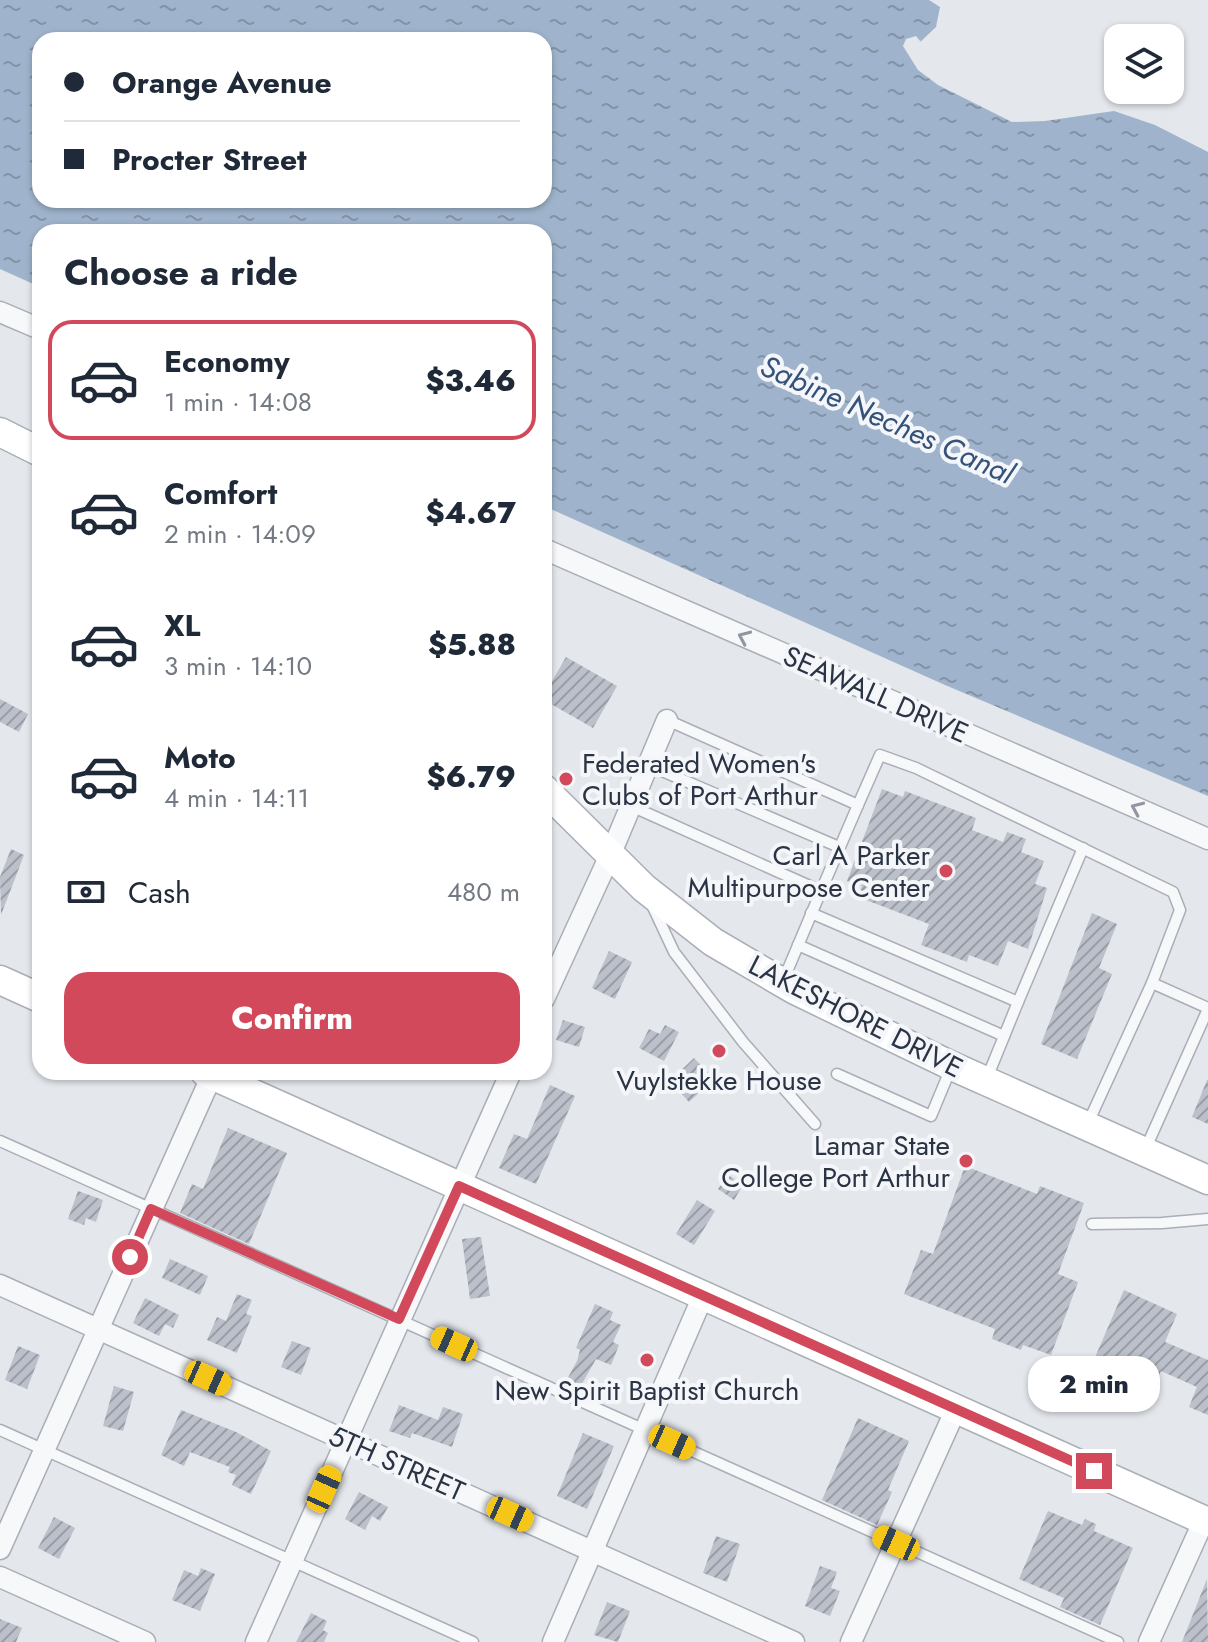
<!DOCTYPE html>
<meta charset="utf-8">
<style>
body{margin:0;font-family:Jost,sans-serif;background:#f2f2f3;color:#1f2937;height:100vh;display:flex;flex-direction:column;font-size:30px;white-space:nowrap}
*{box-sizing:border-box;margin:0}
p{font-size:26px;color:#747a83}
.icon{flex:none;width:44px;height:44px;fill:none;stroke:currentColor;stroke-width:2;stroke-linecap:round;stroke-linejoin:round}
.map{position:relative;flex:1;overflow:hidden}
.drawer{position:absolute;left:32px;top:224px;width:520px;height:856px;display:flex;flex-direction:column;background:#fff;border-radius:24px;box-shadow:0 2px 6px #0004}
.drawer>*{flex:none}
.top-card{position:absolute;left:32px;top:32px;width:520px;height:176px;border-radius:24px;box-shadow:0 2px 6px #0004;display:grid;align-content:center;height:176px;padding:0 32px;background:#fff}
.fabs{position:absolute;left:1104px;top:24px;display:grid;gap:16px}
.fabs a{display:grid;place-items:center;width:80px;height:80px;border-radius:16px;background:#fff;box-shadow:0 2px 6px #0004;font-size:40px}
.end{position:absolute;width:36px;height:36px;margin:-18px;border:10px solid #d1495b;background:#fff;box-shadow:0 0 0 4px #fff}
.from{border-radius:50%}
.bubble{position:absolute;height:56px;border-radius:24px;background:#fff;box-shadow:0 2px 6px #0004;font-size:26px;font-weight:800;line-height:56px;text-align:center}
.car{position:absolute;width:24px;height:48px;margin:-24px -12px;border-radius:10px;box-shadow:0 0 6px 2px #0007;background:linear-gradient(#f5c518 24%,#345 0 40%,#f5c518 0 76%,#345 0 86%,#f5c518 0)}
.top-card b{display:flex;align-items:center;gap:28px;height:76px;font-size:30px}
.top-card b+b{border-top:2px solid #e0e1e3}
.top-card i{width:20px;height:20px;background:#1f2937}
ul{padding:0;list-style:none}
li{display:flex;align-items:center;gap:24px;height:120px;margin:0 16px 12px;padding:0 16px;border:4px solid transparent;border-radius:24px}
li div{flex:1}
li b{display:block;font-size:30px}
li em{font-style:normal;font-weight:800}
li.on{border-color:#d1495b}
li>.icon{width:72px;height:72px;stroke-width:1.5}
h2{padding:0 32px;font-size:36px;line-height:96px}
.pay{display:flex;align-items:center;gap:20px;height:88px;padding:0 32px;font-size:30px}
.pay p{margin-inline-start:auto}
.cta{display:flex;gap:16px;margin-top:auto;padding:16px 32px}
.cta a{flex:1;height:92px;border-radius:24px;background:#d1495b;color:#fff;font-size:32px;font-weight:800;line-height:92px;text-align:center}
.map>svg:first-child{display:block}
</style>
<div class="map">
<svg width="1208" height="1642" viewBox="0 0 1208 1642">
<defs>
<pattern id="water-ripples" width="26" height="14" patternUnits="userSpaceOnUse" patternTransform="scale(2)"><rect width="26" height="14" fill="#9fb4cc"/><path d="M2 4q2-2 4 0t4 0M15 11q2-2 4 0t4 0" fill="none" stroke="#8293a7"/></pattern>
<pattern id="building-hatch" width="6" height="6" patternUnits="userSpaceOnUse" patternTransform="scale(2)"><rect width="6" height="6" fill="#bbc0ca"/><path d="M-1 1l2-2M0 6l6-6M5 7l2-2" fill="none" stroke="#989da6"/></pattern>
</defs>
<rect width="100%" height="100%" fill="#e4e7ec"/>
<path fill="url(#water-ripples)" fill-rule="evenodd" d="M 0,0 L 929,0 L 940,7 L 936,27 L 917,45 L 940,72 L 1012,111 L 1118,100 L 1208,139 L 1208,796 L 945,685 L 544,506 L 544,232 L 40,232 L 40,287 L 0,269 ZM 40,40 L 544,40 L 544,200 L 40,200 Z"/>
<polygon fill="#e4e7ec" points="916,36 943,69 1013,107 1119,96 1208,134 1208,152 1155,125 1114,111 1045,121 1012,122 938,85 918,70 903,46 906,39"/>
<g fill="url(#building-hatch)">
<polygon points="566,657 617,686 593,728 544,700 544,695"/>
<polygon points="0,699 28,714 19,732 0,722"/>
<polygon points="882,789 903,797 905,791 976,818 972,830 1003,842 1007,832 1026,839 1021,852 1044,861 1035,884 1047,888 1028,949 1008,941 998,966 969,955 967,962 921,945 929,924 858,897 862,886 847,881"/>
<polygon points="11,849 24,855 1,915 0,877"/>
<polygon points="1092,913 1117,924 1099,968 1112,974 1077,1059 1041,1044"/>
<polygon points="609,951 632,962 615,999 592,988"/>
<polygon points="563,1020 585,1027 579,1047 556,1040"/>
<polygon points="665,1025 679,1032 664,1061 639,1048 649,1029 660,1034"/>
<polygon points="694,1058 714,1079 689,1102 670,1081"/>
<polygon points="1207,1080 1208,1080 1208,1124 1192,1117"/>
<polygon points="550,1085 575,1096 536,1184 499,1168 514,1134 527,1139"/>
<polygon points="228,1128 287,1153 249,1244 180,1213 192,1184 203,1189"/>
<polygon points="965,1166 1037,1194 1040,1186 1084,1203 1058,1274 1078,1282 1051,1355 1023,1345 1021,1350 992,1339 995,1329 904,1294 921,1250 933,1254"/>
<polygon points="728,1175 743,1185 734,1200 718,1189"/>
<polygon points="78,1191 103,1200 96,1222 86,1218 84,1225 68,1219"/>
<polygon points="697,1200 715,1211 694,1245 676,1234"/>
<polygon points="481,1237 490,1296 470,1299 462,1239"/>
<polygon points="170,1259 208,1276 200,1295 162,1278"/>
<polygon points="1124,1290 1177,1314 1165,1342 1208,1360 1208,1415 1189,1407 1197,1387 1161,1371 1157,1381 1149,1377 1142,1393 1127,1386 1123,1394 1103,1385 1106,1376 1090,1369"/>
<polygon points="237,1294 252,1300 246,1314 252,1316 237,1353 207,1340 217,1317 226,1321"/>
<polygon points="145,1298 179,1315 173,1328 165,1324 159,1336 133,1323"/>
<polygon points="595,1304 613,1312 610,1320 621,1325 613,1342 619,1345 611,1365 596,1359 578,1391 564,1385 577,1361 580,1350 576,1348"/>
<polygon points="292,1341 311,1348 301,1375 281,1367"/>
<polygon points="18,1346 40,1355 27,1389 5,1380"/>
<polygon points="114,1386 134,1392 123,1431 103,1426"/>
<polygon points="399,1405 438,1420 443,1407 463,1414 452,1447 412,1433 410,1438 389,1431"/>
<polygon points="181,1410 236,1432 271,1451 251,1494 232,1485 236,1475 228,1472 230,1467 190,1452 184,1466 161,1455"/>
<polygon points="858,1418 909,1441 888,1490 892,1492 877,1525 822,1500"/>
<polygon points="583,1433 614,1446 587,1509 557,1496"/>
<polygon points="359,1492 388,1507 380,1521 372,1516 365,1530 345,1519"/>
<polygon points="1048,1511 1082,1525 1085,1519 1096,1524 1094,1531 1133,1548 1100,1625 1060,1607 1064,1598 1019,1579"/>
<polygon points="54,1517 75,1528 59,1559 38,1548"/>
<polygon points="716,1536 740,1544 727,1582 703,1573"/>
<polygon points="820,1566 837,1572 831,1588 840,1591 830,1616 805,1606"/>
<polygon points="201,1568 215,1574 200,1611 172,1600 184,1570 198,1576"/>
<polygon points="1207,1579 1208,1642 1182,1642"/>
<polygon points="607,1602 630,1611 618,1642 594,1635"/>
<polygon points="311,1613 327,1621 323,1630 328,1633 324,1642 296,1642"/>
<polygon points="0,1619 22,1628 16,1642 0,1642"/>
</g>
<g fill="none" stroke-linecap="round" stroke-linejoin="round">
<defs>
<g id="lane">
<polyline points="667,720 858,805 880,755 916,768 1173,892 1180,910 1152,983 1208,1008"/>
<polyline points="648,765 839,847"/>
<polyline points="631,806 821,891 858,805"/>
<polyline points="652,905 674,952 743,1042 815,1124"/>
<polyline points="811,913 1018,1002 1083,848"/>
<polyline points="798,945 1004,1036"/>
<polyline points="783,981 821,891"/>
<polyline points="837,1074 931,1116 951,1068"/>
<polyline points="987,1078 1018,1002"/>
<polyline points="1088,1123 1152,983"/>
<polyline points="0,1141 1118,1642"/>
<polyline points="1145,1150 1208,1009"/>
<polyline points="1092,1224 1162,1223 1208,1219"/>
<polyline points="0,1430 473,1642"/>
</g>
<g id="street">
<polyline points="0,312 40,329"/>
<polyline points="544,549 1208,839"/>
<polyline points="544,999 611,853 667,720"/>
<polyline points="0,1285 794,1642"/>
<polyline points="0,1549 212,1075"/>
<polyline points="0,1577 145,1642"/>
<polyline points="256,1642 511,1072"/>
<polyline points="553,1642 703,1296"/>
<polyline points="851,1642 956,1409"/>
<polyline points="1149,1642 1204,1520"/>
</g>
<g id="secondary">
<polyline points="0,432 40,452"/>
<polyline points="544,789 644,888 713,942 795,990 952,1066 1208,1180"/>
<polyline points="0,980 40,998"/>
<polyline points="205,1072 1208,1522"/>
</g>
</defs>
<use href="#lane" stroke="#a9aeb7" stroke-width="13"/>
<use href="#street" stroke="#a9aeb7" stroke-width="23"/>
<use href="#secondary" stroke="#a9aeb7" stroke-width="31"/>
<use href="#lane" stroke="#f7f8fa" stroke-width="10"/>
<use href="#street" stroke="#f7f8fa" stroke-width="20"/>
<use href="#secondary" stroke="#fff" stroke-width="28"/>
</g>
<defs><path id="oneway-chevron" d="M-2-3.5L2.5 0L-2 3.5" fill="none" stroke-width="1.6" stroke-linecap="round" stroke-linejoin="round" transform="scale(2)"/></defs>
<g stroke="#9196a0">
<use href="#oneway-chevron" transform="translate(744 637) rotate(-156)"/>
<use href="#oneway-chevron" transform="translate(1137 808) rotate(-156)"/>
</g>
<g fill="none" stroke-linecap="round" stroke-linejoin="round">
<polyline stroke="#d1495b" stroke-width="10" points="130,1257 151,1209 399,1319 459,1186 1094,1471"/>
</g>
<g fill="#d1495b" stroke="#f4f6f9" stroke-width="3">
<circle cx="566" cy="779" r="8"/>
<circle cx="946" cy="871" r="8"/>
<circle cx="719" cy="1051" r="8"/>
<circle cx="966" cy="1161" r="8"/>
<circle cx="647" cy="1360" r="8"/>
</g>
<g text-anchor="middle" stroke-width="8" stroke-linejoin="round" paint-order="stroke">
<g font-size="28" fill="#2b3445" stroke="#f4f6f9">
<text transform="translate(876 694) rotate(24)" y="10">SEAWALL DRIVE</text>
<text transform="translate(856 1016) rotate(27)" y="10">LAKESHORE DRIVE</text>
<text transform="translate(397 1463) rotate(24)" y="10">5TH STREET</text>
</g>
<g font-size="28" fill="#2b3445" stroke="#f4f6f9" text-anchor="end">
<text x="582" y="773" text-anchor="start">Federated Women's<tspan x="582" dy="32">Clubs of Port Arthur</tspan></text>
<text x="930" y="865">Carl A Parker<tspan x="930" dy="32">Multipurpose Center</tspan></text>
<text x="719" y="1090" text-anchor="middle">Vuylstekke House</text>
<text x="950" y="1155">Lamar State<tspan x="950" dy="32">College Port Arthur</tspan></text>
<text x="647" y="1400" text-anchor="middle">New Spirit Baptist Church</text>
</g>
<g font-size="30" font-style="italic" fill="#34527a" stroke="#f4f6f9">
<text transform="translate(887 420) rotate(24)" y="10">Sabine Neches Canal</text>
</g>
</g>
</svg>
<div class="fabs">
<a><svg class="icon" aria-label="layers" viewBox="0 0 24 24"><path d="M12 4l9 5-9 5-9-5zM3 14l9 5 9-5"/></svg></a>
</div>
<i class="end from" style="left:130px;top:1257px"></i>
<i class="end" style="left:1094px;top:1471px"></i>
<div class="bubble" style="left:1028px;top:1356px;width:132px">2 min</div>
<i class="car" style="left:454px;top:1344px;rotate:294deg"></i>
<i class="car" style="left:208px;top:1378px;rotate:114deg"></i>
<i class="car" style="left:672px;top:1442px;rotate:114deg"></i>
<i class="car" style="left:324px;top:1489px;rotate:24deg"></i>
<i class="car" style="left:510px;top:1514px;rotate:114deg"></i>
<i class="car" style="left:896px;top:1543px;rotate:294deg"></i>
<div class="top-card">
<b><i class="from"></i>Orange Avenue</b>
<b><i></i>Procter Street</b>
</div>
<section class="drawer">
<h2>Choose a ride</h2>
<ul>
<li class="on"><svg class="icon" aria-label="car" viewBox="0 0 24 24"><path d="M5 17H2v-5l4-1 3-4h7l3 4 3 1v5h-3M9 17h6M6 11h13"/><circle cx="7" cy="17" r="2"/><circle cx="17" cy="17" r="2"/></svg><div><b>Economy</b><p>1 min · 14:08</p></div><em>$3.46</em></li>
<li><svg class="icon" aria-label="car" viewBox="0 0 24 24"><path d="M5 17H2v-5l4-1 3-4h7l3 4 3 1v5h-3M9 17h6M6 11h13"/><circle cx="7" cy="17" r="2"/><circle cx="17" cy="17" r="2"/></svg><div><b>Comfort</b><p>2 min · 14:09</p></div><em>$4.67</em></li>
<li><svg class="icon" aria-label="car" viewBox="0 0 24 24"><path d="M5 17H2v-5l4-1 3-4h7l3 4 3 1v5h-3M9 17h6M6 11h13"/><circle cx="7" cy="17" r="2"/><circle cx="17" cy="17" r="2"/></svg><div><b>XL</b><p>3 min · 14:10</p></div><em>$5.88</em></li>
<li><svg class="icon" aria-label="car" viewBox="0 0 24 24"><path d="M5 17H2v-5l4-1 3-4h7l3 4 3 1v5h-3M9 17h6M6 11h13"/><circle cx="7" cy="17" r="2"/><circle cx="17" cy="17" r="2"/></svg><div><b>Moto</b><p>4 min · 14:11</p></div><em>$6.79</em></li>
</ul>
<div class="pay"><svg class="icon" aria-label="cash" viewBox="0 0 24 24"><path d="M3 7h18v10H3z"/><circle cx="12" cy="12" r="2"/></svg>Cash<p>480 m</p></div>
<div class="cta"><a>Confirm</a></div>
</section>
</div>
